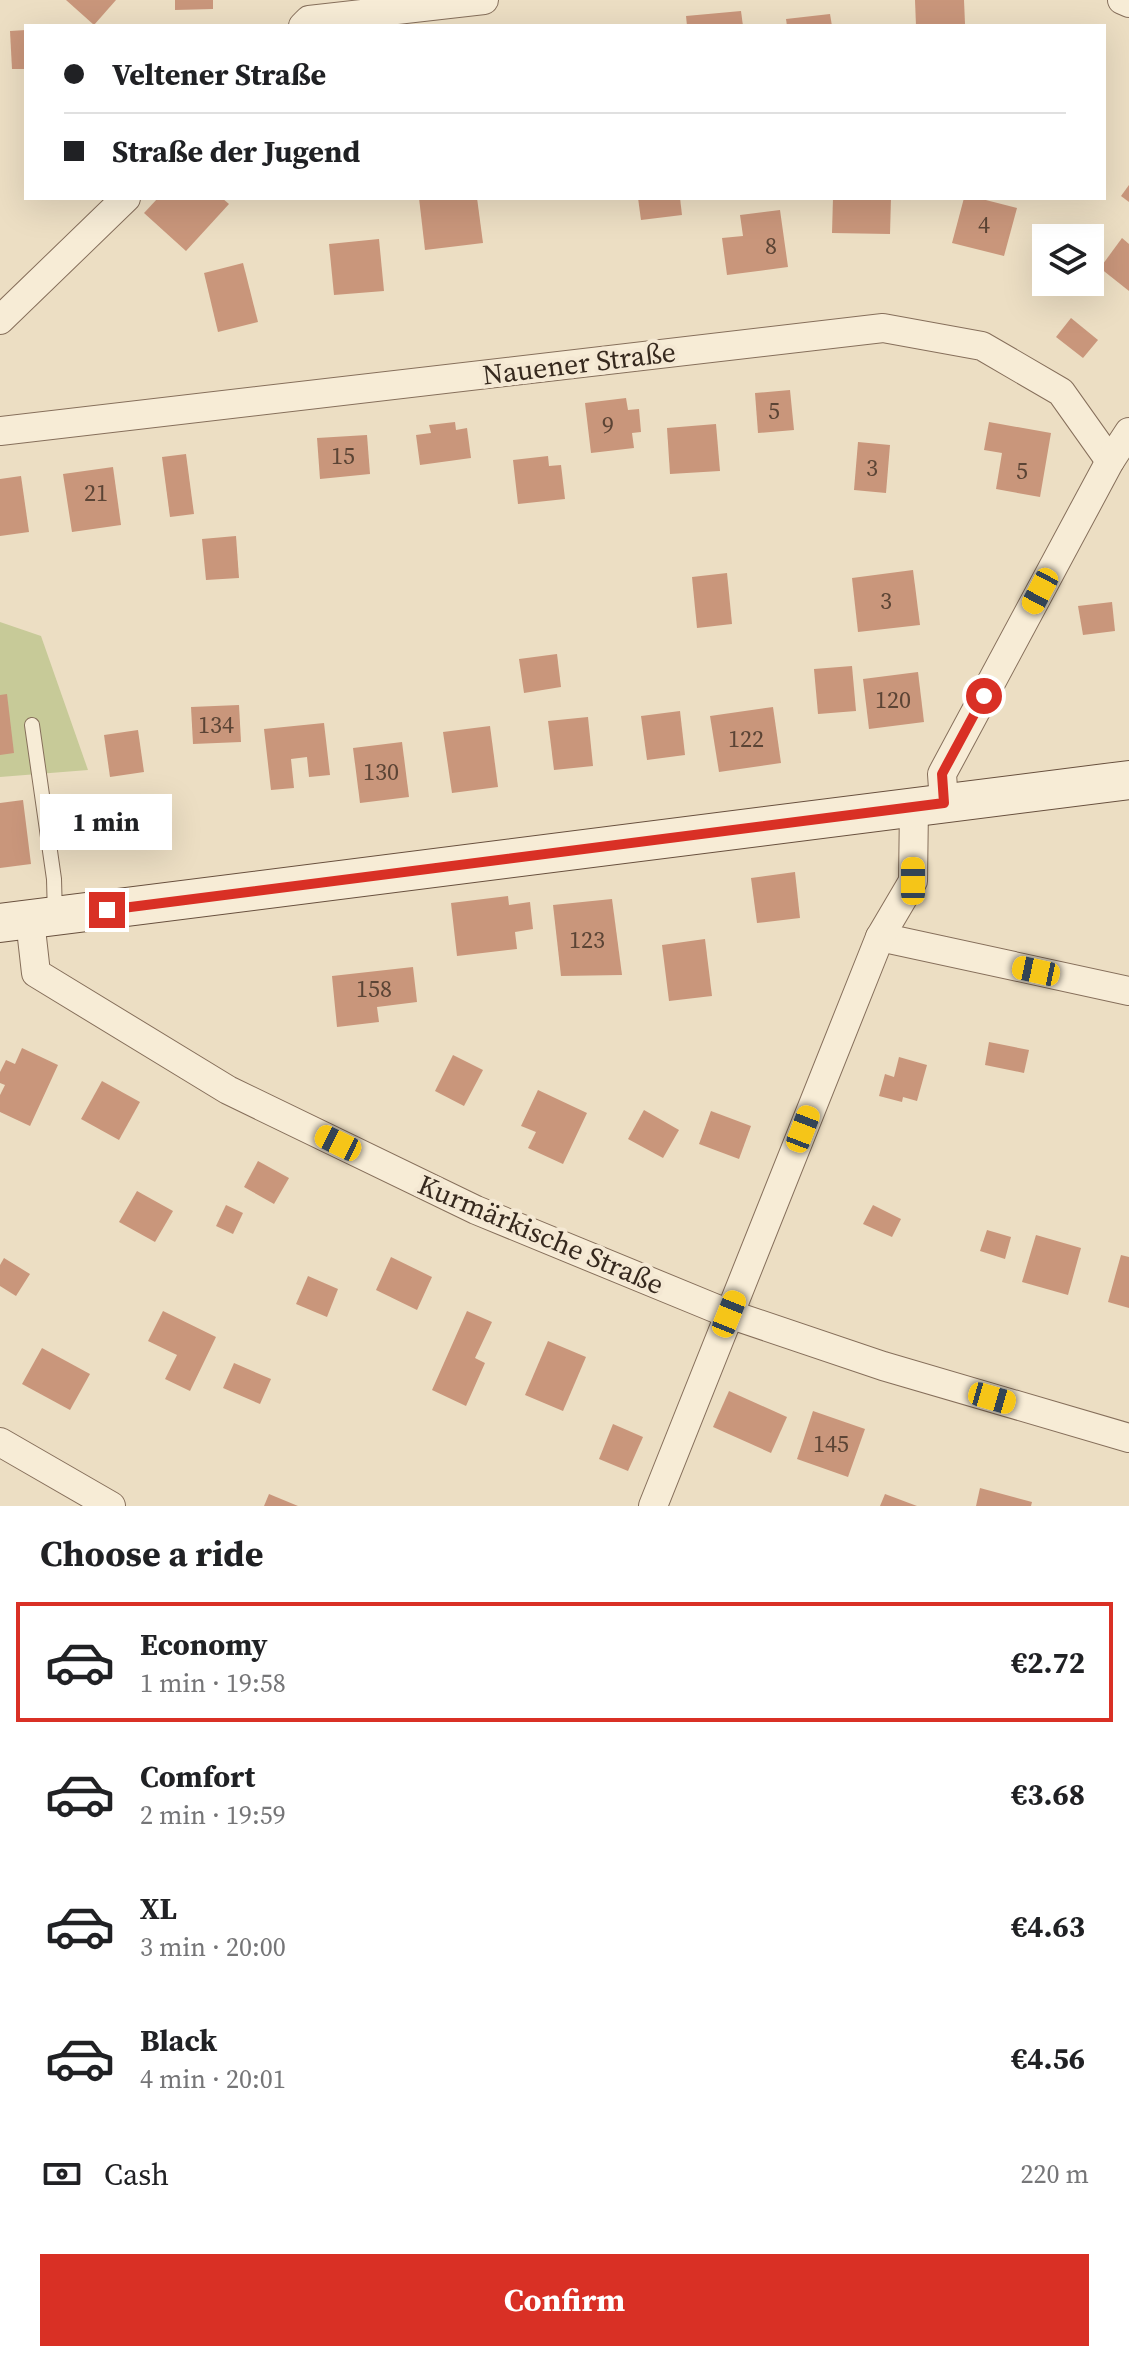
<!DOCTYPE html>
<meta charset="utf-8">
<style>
body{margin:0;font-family:"Source Serif 4",serif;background:#f2f2f2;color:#202124;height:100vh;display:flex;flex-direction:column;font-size:30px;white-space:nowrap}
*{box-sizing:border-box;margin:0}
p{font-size:26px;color:#757577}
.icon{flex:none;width:44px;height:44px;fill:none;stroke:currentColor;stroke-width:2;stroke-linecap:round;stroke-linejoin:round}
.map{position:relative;height:1506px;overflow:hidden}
.side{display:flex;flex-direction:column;background:#fff;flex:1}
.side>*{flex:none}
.guide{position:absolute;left:24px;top:24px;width:1082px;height:176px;border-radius:0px;box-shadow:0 8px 32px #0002;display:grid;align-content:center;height:176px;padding:0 40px;background:#fff}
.buttons{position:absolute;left:1032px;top:224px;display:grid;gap:16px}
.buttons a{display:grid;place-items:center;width:72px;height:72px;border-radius:0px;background:#fff;box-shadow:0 8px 32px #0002;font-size:40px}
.end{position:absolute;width:36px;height:36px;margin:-18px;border:10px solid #d93025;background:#fff;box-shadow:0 0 0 4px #fff}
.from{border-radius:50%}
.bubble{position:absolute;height:56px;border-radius:0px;background:#fff;box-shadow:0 8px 32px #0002;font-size:26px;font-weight:700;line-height:56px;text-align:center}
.car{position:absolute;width:24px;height:48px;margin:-24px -12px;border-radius:10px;box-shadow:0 0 6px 2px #0007;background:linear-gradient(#f5c518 24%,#345 0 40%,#f5c518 0 76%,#345 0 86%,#f5c518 0)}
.guide b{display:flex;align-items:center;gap:28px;height:76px;font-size:30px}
.guide b+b{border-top:2px solid #e0e0e0}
.guide i{width:20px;height:20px;background:#202124}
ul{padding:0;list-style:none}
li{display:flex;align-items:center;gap:24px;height:120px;margin:0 16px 12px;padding:0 24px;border:4px solid transparent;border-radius:0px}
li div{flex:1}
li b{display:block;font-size:30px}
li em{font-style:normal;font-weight:700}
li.active{border-color:#d93025}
li>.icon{width:72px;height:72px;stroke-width:1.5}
h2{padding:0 40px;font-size:36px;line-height:96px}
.pay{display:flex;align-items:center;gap:20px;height:88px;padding:0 40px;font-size:30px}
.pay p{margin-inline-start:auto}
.primary-button{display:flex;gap:16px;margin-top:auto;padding:16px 40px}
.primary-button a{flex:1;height:92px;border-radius:0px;background:#d93025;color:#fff;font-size:32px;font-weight:700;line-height:92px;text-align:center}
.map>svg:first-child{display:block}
</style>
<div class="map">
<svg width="1129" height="1506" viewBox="0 0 1129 1506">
<rect width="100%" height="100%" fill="#ecdec3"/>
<polygon fill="#c7ca98" points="0,622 41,636 88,770 0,777"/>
<g fill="#c9967b">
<polygon points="66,0 116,0 94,25"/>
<polygon points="175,0 213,0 213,9 175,10"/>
<polygon points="915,0 964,0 965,24 916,26"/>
<polygon points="741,11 743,26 687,26 686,16"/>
<polygon points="830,14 832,26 787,26 786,19"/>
<polygon points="26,30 26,69 12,69 10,31"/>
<polygon points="1129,185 1129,202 1121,196"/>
<polygon points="158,198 222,198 229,204 186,251 144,213"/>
<polygon points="419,198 477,198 483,243 425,250"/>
<polygon points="638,198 680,198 682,215 641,220"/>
<polygon points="833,198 891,198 890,234 832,233"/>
<polygon points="964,198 978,198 1017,208 1004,256 952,243"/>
<polygon points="780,210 788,267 727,275 722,238 743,236 740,215"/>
<polygon points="1122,238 1129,244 1129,291 1100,268"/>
<polygon points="379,239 384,291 334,295 329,244"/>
<polygon points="243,263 258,322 218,332 204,273"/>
<polygon points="1071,318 1098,340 1083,358 1056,337"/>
<polygon points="790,390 794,430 758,433 755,393"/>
<polygon points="626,398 628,410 639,409 641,432 632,433 634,448 591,453 585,403"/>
<polygon points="455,422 456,430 467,428 471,458 420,465 416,435 431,433 429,425"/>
<polygon points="989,422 1051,433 1040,497 996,489 1002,453 984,450"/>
<polygon points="716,424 720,471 670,474 667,428"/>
<polygon points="367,435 370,474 320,479 317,438"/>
<polygon points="858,442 890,445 886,493 854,490"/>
<polygon points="186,454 194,514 170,517 162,457"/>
<polygon points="548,456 549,466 561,465 565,499 518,504 513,460"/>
<polygon points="113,467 121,525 72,532 63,474"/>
<polygon points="21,476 29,532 0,536 0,479"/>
<polygon points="236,536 239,578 206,580 202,539"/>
<polygon points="913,570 920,625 858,632 852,578"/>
<polygon points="727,573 732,624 697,628 692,577"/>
<polygon points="1112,602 1115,631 1083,635 1078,606"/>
<polygon points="557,654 561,687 524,693 519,659"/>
<polygon points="852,666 856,711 818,714 814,669"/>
<polygon points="918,672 924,722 869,729 863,679"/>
<polygon points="7,694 14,753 0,755 0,695"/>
<polygon points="239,705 241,742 193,744 191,707"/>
<polygon points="773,707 781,763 719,772 710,716"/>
<polygon points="680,711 685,755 647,760 641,716"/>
<polygon points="588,717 593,766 554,770 548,721"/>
<polygon points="324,723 330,775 309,777 307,757 291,759 294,788 271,790 264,729"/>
<polygon points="490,726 498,787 452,793 443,732"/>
<polygon points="138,730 144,772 110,777 104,735"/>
<polygon points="402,742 409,797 360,803 353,748"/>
<polygon points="23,800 31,864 0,868 0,803"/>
<polygon points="795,872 800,918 757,923 751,878"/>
<polygon points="508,896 509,905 530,902 533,929 515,932 517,949 457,956 451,903"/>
<polygon points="612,899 622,975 561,976 553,905"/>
<polygon points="705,939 712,996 669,1001 662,945"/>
<polygon points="413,967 417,1002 377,1007 379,1022 337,1027 332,976"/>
<polygon points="989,1042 1029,1050 1024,1073 985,1065"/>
<polygon points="22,1048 58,1065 30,1126 0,1112 0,1095 5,1085 0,1083 0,1072 6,1060 15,1064"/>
<polygon points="453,1055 483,1070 464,1106 435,1091"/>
<polygon points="899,1057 927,1065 917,1101 903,1097 902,1102 879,1096 885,1074 894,1077"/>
<polygon points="102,1081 140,1102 119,1140 81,1119"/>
<polygon points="538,1090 587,1113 563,1164 528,1148 536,1132 521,1126"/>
<polygon points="644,1110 679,1130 663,1158 628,1139"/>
<polygon points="711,1111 751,1126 739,1159 699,1144"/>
<polygon points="258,1161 289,1178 274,1204 244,1187"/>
<polygon points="137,1191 173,1211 155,1242 119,1222"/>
<polygon points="226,1205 243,1213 233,1234 216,1226"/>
<polygon points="873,1205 901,1219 892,1237 863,1224"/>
<polygon points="987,1230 1011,1237 1005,1259 980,1251"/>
<polygon points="1036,1235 1081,1248 1068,1295 1022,1282"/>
<polygon points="1121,1255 1129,1257 1129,1308 1108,1302"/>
<polygon points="391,1257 432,1277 417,1310 376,1290"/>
<polygon points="4,1258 30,1274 16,1296 0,1286 0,1265"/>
<polygon points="308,1276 338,1289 327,1317 296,1304"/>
<polygon points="163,1311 216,1337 190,1391 165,1379 177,1355 148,1341"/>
<polygon points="467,1311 492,1322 475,1358 485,1363 466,1406 432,1390"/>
<polygon points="548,1341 586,1357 563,1411 525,1395"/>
<polygon points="42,1348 90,1374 70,1410 22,1384"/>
<polygon points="234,1363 271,1379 260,1404 223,1388"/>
<polygon points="729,1391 787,1417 771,1453 713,1427"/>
<polygon points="813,1411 865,1429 848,1477 797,1459"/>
<polygon points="613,1424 643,1437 628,1471 599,1459"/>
<polygon points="980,1488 1032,1502 1031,1506 976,1506"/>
<polygon points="269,1494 298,1506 264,1506"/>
<polygon points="885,1494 917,1506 880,1506"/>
</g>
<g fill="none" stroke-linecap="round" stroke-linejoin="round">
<defs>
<polyline id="lane" points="32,725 54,879 55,916"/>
<g id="street">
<polyline points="1122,0 1129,3"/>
<polyline points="303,26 309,20 484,0"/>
<polyline points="0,320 126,198"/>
<polyline points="0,431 883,328 982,346 1061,392 1110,461"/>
<polyline points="944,803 942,774 1110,461 1129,432"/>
<polyline points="30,920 36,973 228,1090 476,1210 729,1314 883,1366 1129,1438"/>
<polyline points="880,937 1129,991"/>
<polyline points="0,1442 111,1506"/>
<polyline points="653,1506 880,937 913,881 914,807"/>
</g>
<polyline id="secondary" points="0,923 1129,780"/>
</defs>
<use href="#lane" stroke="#866f5b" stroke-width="16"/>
<use href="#street" stroke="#866f5b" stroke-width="30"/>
<use href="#secondary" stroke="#68503e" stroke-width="40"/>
<use href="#lane" stroke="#f7ecd6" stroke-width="14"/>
<use href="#street" stroke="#f7ecd6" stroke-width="28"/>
<use href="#secondary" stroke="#f7ecd6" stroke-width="38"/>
</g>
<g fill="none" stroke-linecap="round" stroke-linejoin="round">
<polyline stroke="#d93025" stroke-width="10" points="107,910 944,803 942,774 984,696"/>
</g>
<g text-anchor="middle" stroke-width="8" stroke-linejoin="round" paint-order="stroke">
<g font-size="24" fill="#5b4435">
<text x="984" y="233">4</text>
<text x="771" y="254">8</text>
<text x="774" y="419">5</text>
<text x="608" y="433">9</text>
<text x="343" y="464">15</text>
<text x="872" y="476">3</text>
<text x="1022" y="479">5</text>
<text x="96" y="501">21</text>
<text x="886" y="609">3</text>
<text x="893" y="708">120</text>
<text x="216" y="733">134</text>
<text x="746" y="747">122</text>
<text x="381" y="780">130</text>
<text x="587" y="948">123</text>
<text x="374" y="997">158</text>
<text x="831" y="1452">145</text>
</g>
<g font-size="28" fill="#36291e" stroke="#f4e8d3">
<text transform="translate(579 363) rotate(-7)" y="10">Nauener Straße</text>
<text transform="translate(541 1234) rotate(23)" y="10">Kurmärkische Straße</text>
</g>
</g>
</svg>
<div class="buttons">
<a><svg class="icon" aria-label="layers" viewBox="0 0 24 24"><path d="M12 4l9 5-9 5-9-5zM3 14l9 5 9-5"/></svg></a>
</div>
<i class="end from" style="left:984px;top:696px"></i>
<i class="end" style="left:107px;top:910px"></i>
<div class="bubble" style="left:40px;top:794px;width:132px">1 min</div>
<i class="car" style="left:1040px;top:591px;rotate:208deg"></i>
<i class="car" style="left:913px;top:881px;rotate:0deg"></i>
<i class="car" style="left:1036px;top:971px;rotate:282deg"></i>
<i class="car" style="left:803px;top:1129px;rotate:21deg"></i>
<i class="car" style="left:338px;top:1143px;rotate:296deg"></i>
<i class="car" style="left:729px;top:1314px;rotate:22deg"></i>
<i class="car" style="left:992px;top:1398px;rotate:106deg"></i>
<div class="guide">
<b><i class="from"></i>Veltener Straße</b>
<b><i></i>Straße der Jugend</b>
</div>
</div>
<section class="side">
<h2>Choose a ride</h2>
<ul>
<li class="active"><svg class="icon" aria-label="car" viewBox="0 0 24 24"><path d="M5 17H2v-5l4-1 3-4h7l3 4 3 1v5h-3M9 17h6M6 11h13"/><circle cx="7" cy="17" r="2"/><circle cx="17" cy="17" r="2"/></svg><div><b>Economy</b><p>1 min · 19:58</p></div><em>€2.72</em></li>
<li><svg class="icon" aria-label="car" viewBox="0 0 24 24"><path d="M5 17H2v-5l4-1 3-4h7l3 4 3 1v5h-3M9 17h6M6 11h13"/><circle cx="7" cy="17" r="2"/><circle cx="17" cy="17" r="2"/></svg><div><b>Comfort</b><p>2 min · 19:59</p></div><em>€3.68</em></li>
<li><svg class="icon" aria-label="car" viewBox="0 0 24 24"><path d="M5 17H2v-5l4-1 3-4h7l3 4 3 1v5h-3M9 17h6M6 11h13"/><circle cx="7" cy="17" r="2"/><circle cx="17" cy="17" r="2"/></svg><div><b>XL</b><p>3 min · 20:00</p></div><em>€4.63</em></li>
<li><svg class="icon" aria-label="car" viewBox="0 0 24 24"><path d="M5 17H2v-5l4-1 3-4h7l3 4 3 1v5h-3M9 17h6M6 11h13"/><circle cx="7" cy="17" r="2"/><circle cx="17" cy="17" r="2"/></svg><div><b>Black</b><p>4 min · 20:01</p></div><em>€4.56</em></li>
</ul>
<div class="pay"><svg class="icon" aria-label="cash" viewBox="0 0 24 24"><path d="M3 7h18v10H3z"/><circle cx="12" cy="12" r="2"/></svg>Cash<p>220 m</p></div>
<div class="primary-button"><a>Confirm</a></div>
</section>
